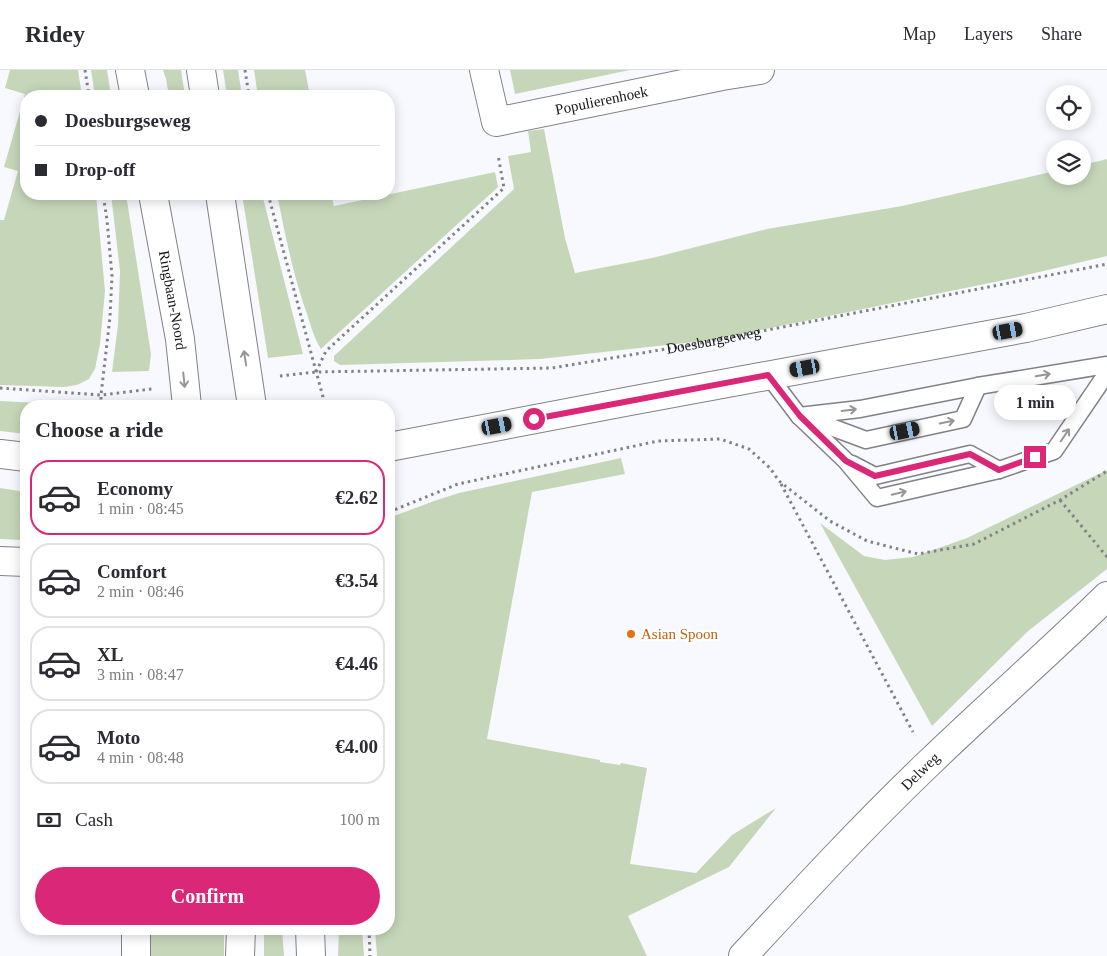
<!DOCTYPE html>
<meta charset="utf-8">
<style>
body{margin:0;font-family:"Times New Roman",serif;background:#f2f2f3;color:#2b2b33;height:100vh;display:flex;flex-direction:column;font-size:19px;white-space:nowrap}
*{box-sizing:border-box;margin:0}
p{font-size:16px;color:#7c7c81}
.icon{flex:none;width:28px;height:28px;fill:none;stroke:currentColor;stroke-width:2;stroke-linecap:round;stroke-linejoin:round}
.map{position:relative;flex:1;overflow:hidden}
.sheet{position:absolute;left:20px;top:330px;width:375px;height:535px;display:flex;flex-direction:column;background:#fff;border-radius:20px;box-shadow:0 2px 12px #0003}
.sheet>*{flex:none}
.guide{position:absolute;left:20px;top:20px;width:375px;height:110px;border-radius:20px;box-shadow:0 2px 12px #0003;display:grid;align-content:center;height:110px;padding:0 15px;background:#fff}
.controls{position:absolute;left:1046px;top:15px;display:grid;gap:10px}
.controls a{display:grid;place-items:center;width:45px;height:45px;border-radius:50%;background:#fff;box-shadow:0 2px 12px #0003;font-size:25px}
.end{position:absolute;width:22px;height:22px;margin:-11px;border:6px solid #db2777;background:#fff;box-shadow:0 0 0 2px #fff}
.from{border-radius:50%}
.bubble{position:absolute;height:35px;border-radius:18px;background:#fff;box-shadow:0 2px 12px #0003;font-size:16px;font-weight:800;line-height:35px;text-align:center}
.car{position:absolute;width:15px;height:30px;margin:-15px -8px;border-radius:6px;box-shadow:0 0 4px 1px #0007;background:linear-gradient(#222 24%,#8ab4d8 0 40%,#222 0 76%,#8ab4d8 0 86%,#222 0)}
.guide b{display:flex;align-items:center;gap:18px;height:48px;font-size:19px}
.guide b+b{border-top:1px solid #e1e1e2}
.guide i{width:12px;height:12px;background:#2b2b33}
ul{padding:0;list-style:none}
li{display:flex;align-items:center;gap:15px;height:75px;margin:0 10px 8px;padding:0 5px;border:2px solid #e1e1e2;border-radius:20px}
li div{flex:1}
li b{display:block;font-size:19px}
li em{font-style:normal;font-weight:800}
li.active{border-color:#db2777}
li>.icon{width:45px;height:45px;stroke-width:1.5}
h2{padding:0 15px;font-size:22px;line-height:60px}
.pay{display:flex;align-items:center;gap:12px;height:55px;padding:0 15px;font-size:19px}
.pay p{margin-inline-start:auto}
.cta{display:flex;gap:10px;margin-top:auto;padding:10px 15px}
.cta a{flex:1;height:58px;border-radius:30px;background:#db2777;color:#fff;font-size:20px;font-weight:800;line-height:58px;text-align:center}
header{display:flex;align-items:center;gap:30px;box-sizing:border-box;height:70px;padding:0 25px;background:#fff;border-bottom:1px solid #e1e1e2}
header strong{font-size:24px}
nav{display:flex;gap:28px;margin-inline-start:auto;font-size:18px}
.map>svg:first-child{display:block}
</style>
<header>
<strong>Ridey</strong>
<nav><a>Map</a><a>Layers</a><a>Share</a></nav>
</header>
<div class="map">
<svg width="1107" height="886" viewBox="0 0 1107 886">
<rect width="100%" height="100%" fill="#f8f9fe"/>
<g fill="#c6d7b9">
<polygon points="10,0 78,0 82,26 26,26 26,124 96,124 105,221 100,274 95,299 89,309 77,315 64,317 0,315 0,150 4,150 18,101 4,97 25,24 5,18"/>
<polygon points="91,0 107,0 111,26 95,26"/>
<polygon points="163,0 181,0 185,26 169,26 166,9"/>
<polygon points="223,0 238,0 242,26 227,26"/>
<polygon points="254,0 305,0 310,26 258,26"/>
<polygon points="510,0 630,0 515,24"/>
<polygon points="544,59 565,168 575,203 652,188 767,159 902,136 1055,101 1055,106 1082,106 1083,95 1107,89 1107,186 1014,208 712,270 540,289 340,295 334,291 334,286 514,119 508,86 531,82 528,61"/>
<path d="M 495,102 L 498,117 L 321,279 C 314,268 311,256 307,244 C 293,205 285,164 277,124 L 331,124 L 334,136 Z"/>
<polygon points="111,124 126,124 151,284 149,301 112,302 118,255 120,201"/>
<polygon points="242,124 262,124 303,284 268,288"/>
<polygon points="0,331 79,335 79,336 26,336 26,364 0,361"/>
<polygon points="621,388 625,404 532,422 487,669 600,690 600,692 620,695 621,693 647,698 630,794 696,803 732,765 776,738 729,797 628,846 647,886 377,886 375,859 389,859 389,448 434,431 459,423"/>
<polygon points="1107,400 1107,499 1027,562 932,656 820,453 864,486 885,490 913,487 967,468"/>
<polygon points="0,418 26,422 26,473 23,470 0,469"/>
<rect x="151" y="859" width="73" height="27"/>
<polygon points="264,859 282,859 284,886 264,886"/>
<polygon points="339,859 362,859 364,886 338,886"/>
</g>
<g fill="none" stroke-linecap="round" stroke-linejoin="round">
<defs>
<g id="lane">
<polyline points="768,305 799,346 860,339 978,316 1107,295"/>
<polyline points="799,346 846,391 877,428 999,400 1054,381 1107,303"/>
<polyline points="804,347 866,370 963,349 978,316"/>
<polyline points="852,394 875,406 970,384 999,400"/>
</g>
<g id="street">
<path id="s2" d="M 484,0 L 496,52 L 722,6 L 760,0"/>
<polyline points="0,491 26,492"/>
<polyline points="136,886 136,859"/>
<path id="s3" d="M 743,886 C 804,820 865,754 930,692 C 988,636 1049,583 1107,526"/>
</g>
<polyline id="secondary" points="0,384 26,387"/>
<g id="primary">
<polyline points="130,0 135,26"/>
<polyline points="201,0 205,26"/>
<path id="s4" d="M 153,124 L 180,269 L 187,336"/>
<polyline points="220,124 252,336"/>
<polyline points="389,377 630,331 1026,258 1107,239"/>
<polyline points="310,859 311,886"/>
<polyline points="240,886 241,859"/>
</g>
</defs>
<use href="#lane" stroke="#818287" stroke-width="19"/>
<use href="#street" stroke="#818287" stroke-width="30"/>
<use href="#secondary" stroke="#818287" stroke-width="30"/>
<use href="#primary" stroke="#818287" stroke-width="30"/>
<g stroke="#818285" stroke-width="3" stroke-dasharray="2.5 4" stroke-linecap="butt">
<polyline points="85,0 89,26"/>
<polyline points="245,0 249,26"/>
<polyline points="268,124 323,327 324,336"/>
<polyline points="316,302 326,281 504,118 498,85"/>
<path id="s1" d="M 280,306 L 316,302 L 552,298 L 690,275 L 1107,194"/>
<polyline points="0,318 101,325 152,319"/>
<polyline points="101,336 101,325 110,247 112,206 107,150 103,124"/>
<polyline points="781,414 913,662"/>
<polyline points="1060,430 1107,487"/>
<polyline points="389,442 458,414 658,371 720,369 749,379 770,398 779,411 830,451 867,471 918,484 974,474 1060,430 1107,401"/>
<polyline points="369,859 370,886"/>
</g>
<use href="#lane" stroke="#fff" stroke-width="16"/>
<use href="#street" stroke="#fff" stroke-width="28"/>
<use href="#secondary" stroke="#fff" stroke-width="28"/>
<use href="#primary" stroke="#fff" stroke-width="28"/>
</g>
<defs><path id="oneway-shaft" d="M-6 0H5M1.5-3L5.5 0L1.5 3" fill="none" stroke-width="1.6" stroke-linecap="round" stroke-linejoin="round" transform="scale(1.25)"/></defs>
<g stroke="#969697">
<use href="#oneway-shaft" transform="translate(245 288) rotate(-99)"/>
<use href="#oneway-shaft" transform="translate(1043 305) rotate(-10)"/>
<use href="#oneway-shaft" transform="translate(184 310) rotate(84)"/>
<use href="#oneway-shaft" transform="translate(849 340) rotate(-7)"/>
<use href="#oneway-shaft" transform="translate(947 352) rotate(-12)"/>
<use href="#oneway-shaft" transform="translate(1065 365) rotate(-56)"/>
<use href="#oneway-shaft" transform="translate(899 423) rotate(-13)"/>
</g>
<g fill="none" stroke-linecap="round" stroke-linejoin="round">
<polyline stroke="#db2777" stroke-width="6" points="534,349 768,305 800,346 846,391 875,406 970,384 999,400 1035,387"/>
</g>
<circle fill="#e8710a" stroke="#fff" stroke-width="2" cx="631" cy="564" r="5"/>
<g text-anchor="middle" stroke-width="4" stroke-linejoin="round" paint-order="stroke">
<g font-size="15" fill="#161618" stroke="#fff">
<text dy="5" stroke="none"><textPath href="#s2" startOffset="161">Populierenhoek</textPath></text>
<text dy="5" stroke="none"><textPath href="#s4" startOffset="108">Ringbaan-Noord</textPath></text>
<text dy="5" stroke="none"><textPath href="#s1" startOffset="436">Doesburgseweg</textPath></text>
<text dy="5" stroke="none"><textPath href="#s3" startOffset="256">Delweg</textPath></text>
</g>
<g font-size="15" fill="#c56008" stroke="#fff" text-anchor="start">
<text x="641" y="569">Asian Spoon</text>
</g>
</g>
</svg>
<div class="controls">
<a><svg class="icon" aria-label="locate" viewBox="0 0 24 24"><circle cx="12" cy="12" r="6"/><path d="M12 2v4M12 18v4M2 12h4M18 12h4"/></svg></a>
<a><svg class="icon" aria-label="layers" viewBox="0 0 24 24"><path d="M12 4l9 5-9 5-9-5zM3 14l9 5 9-5"/></svg></a>
</div>
<i class="end from" style="left:534px;top:349px"></i>
<i class="end" style="left:1035px;top:387px"></i>
<div class="bubble" style="left:994px;top:315px;width:82px">1 min</div>
<i class="car" style="left:1008px;top:261px;rotate:80deg"></i>
<i class="car" style="left:805px;top:298px;rotate:260deg"></i>
<i class="car" style="left:497px;top:356px;rotate:79deg"></i>
<i class="car" style="left:905px;top:361px;rotate:78deg"></i>
<div class="guide">
<b><i class="from"></i>Doesburgseweg</b>
<b><i></i>Drop-off</b>
</div>
<section class="sheet">
<h2>Choose a ride</h2>
<ul>
<li class="active"><svg class="icon" aria-label="car" viewBox="0 0 24 24"><path d="M5 17H2v-5l4-1 3-4h7l3 4 3 1v5h-3M9 17h6M6 11h13"/><circle cx="7" cy="17" r="2"/><circle cx="17" cy="17" r="2"/></svg><div><b>Economy</b><p>1 min · 08:45</p></div><em>€2.62</em></li>
<li><svg class="icon" aria-label="car" viewBox="0 0 24 24"><path d="M5 17H2v-5l4-1 3-4h7l3 4 3 1v5h-3M9 17h6M6 11h13"/><circle cx="7" cy="17" r="2"/><circle cx="17" cy="17" r="2"/></svg><div><b>Comfort</b><p>2 min · 08:46</p></div><em>€3.54</em></li>
<li><svg class="icon" aria-label="car" viewBox="0 0 24 24"><path d="M5 17H2v-5l4-1 3-4h7l3 4 3 1v5h-3M9 17h6M6 11h13"/><circle cx="7" cy="17" r="2"/><circle cx="17" cy="17" r="2"/></svg><div><b>XL</b><p>3 min · 08:47</p></div><em>€4.46</em></li>
<li><svg class="icon" aria-label="car" viewBox="0 0 24 24"><path d="M5 17H2v-5l4-1 3-4h7l3 4 3 1v5h-3M9 17h6M6 11h13"/><circle cx="7" cy="17" r="2"/><circle cx="17" cy="17" r="2"/></svg><div><b>Moto</b><p>4 min · 08:48</p></div><em>€4.00</em></li>
</ul>
<div class="pay"><svg class="icon" aria-label="cash" viewBox="0 0 24 24"><path d="M3 7h18v10H3z"/><circle cx="12" cy="12" r="2"/></svg>Cash<p>100 m</p></div>
<div class="cta"><a>Confirm</a></div>
</section>
</div>
